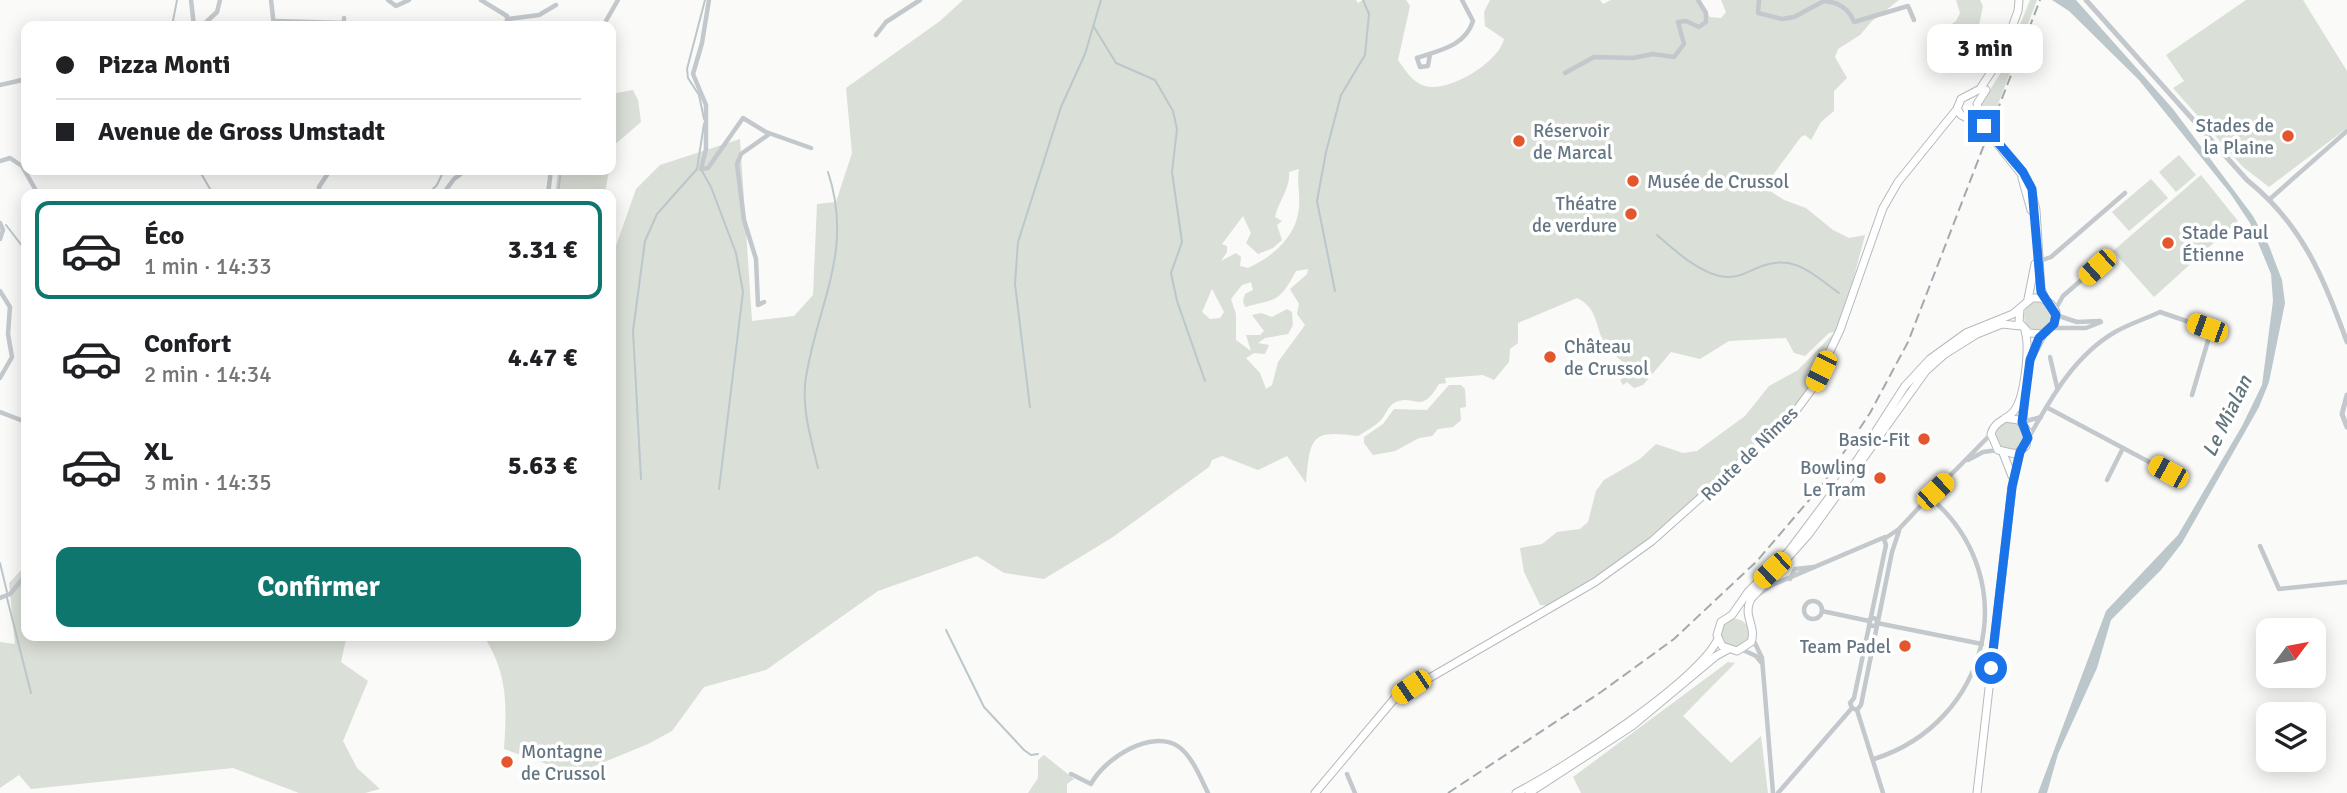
<!DOCTYPE html>
<html lang="fr">
<meta charset="utf-8">
<style>
body{margin:0;font-family:Signika,sans-serif;background:#f6f6f6;color:#202124;height:100vh;display:flex;flex-direction:column;font-size:26px;white-space:nowrap}
*{box-sizing:border-box;margin:0}
p{font-size:23px;color:#757577}
.icon{flex:none;width:38px;height:38px;fill:none;stroke:currentColor;stroke-width:2;stroke-linecap:round;stroke-linejoin:round}
.map{position:relative;flex:1;overflow:hidden}
.sheet{position:absolute;left:21px;top:189px;width:595px;height:452px;display:flex;flex-direction:column;background:#fff;border-radius:14px;box-shadow:0 4px 18px #0003}
.sheet>*{flex:none}
.top-card{position:absolute;left:21px;top:21px;width:595px;height:154px;border-radius:14px;box-shadow:0 4px 18px #0003;display:grid;align-content:center;height:154px;padding:0 35px;background:#fff}
.needle{width:46px;rotate:58deg}
.controls{position:absolute;left:2256px;top:618px;display:grid;gap:14px}
.controls a{display:grid;place-items:center;width:70px;height:70px;border-radius:14px;background:#fff;box-shadow:0 4px 18px #0003;font-size:35px}
.end{position:absolute;width:32px;height:32px;margin:-16px;border:9px solid #1a73e8;background:#fff;box-shadow:0 0 0 4px #fff}
.from{border-radius:50%}
.bubble{position:absolute;height:49px;border-radius:14px;background:#fff;box-shadow:0 4px 18px #0003;font-size:23px;font-weight:700;line-height:49px;text-align:center}
.car{position:absolute;width:21px;height:42px;margin:-21px -10px;border-radius:9px;box-shadow:0 0 5px 2px #0007;background:linear-gradient(#f5c518 24%,#345 0 40%,#f5c518 0 76%,#345 0 86%,#f5c518 0)}
.top-card b{display:flex;align-items:center;gap:24px;height:66px;font-size:26px}
.top-card b+b{border-top:2px solid #e0e0e0}
.top-card i{width:18px;height:18px;background:#202124}
ul{padding:12px 0 0;list-style:none}
li{display:flex;align-items:center;gap:21px;height:98px;margin:0 14px 10px;padding:0 21px;border:4px solid transparent;border-radius:14px}
li div{flex:1}
li b{display:block;font-size:26px}
li em{font-style:normal;font-weight:700}
li.on{border-color:#0f766e}
li>.icon{width:63px;height:63px;stroke-width:1.5}
.primary-button{display:flex;gap:14px;margin-top:auto;padding:14px 35px}
.primary-button a{flex:1;height:80px;border-radius:14px;background:#0f766e;color:#fff;font-size:28px;font-weight:700;line-height:80px;text-align:center}
.map>svg:first-child{display:block}
</style>
<div class="map">
<svg width="2347" height="793" viewBox="0 0 2347 793">
<rect width="100%" height="100%" fill="#fafaf8"/>
<g fill="#dadfd7" fill-rule="evenodd">
<path d="M 963,0 L 1356,0 L 1358,3 L 1363,0 L 1406,0 L 1410,6 L 1398,60 C 1405,70 1412,82 1425,86 C 1449,93 1499,62 1504,39 L 1485,26 L 1484,12 L 1490,0 L 1600,0 L 1603,4 L 1611,0 L 1696,0 L 1710,17 L 1721,18 L 1726,12 L 1721,0 L 1899,0 L 1872,21 L 1860,35 L 1838,49 L 1835,57 L 1847,78 L 1834,91 L 1834,111 L 1821,122 L 1811,140 L 1805,135 L 1801,137 L 1764,187 L 1784,200 L 1806,208 L 1833,230 L 1849,238 L 1865,235 L 1840,330 L 1792,416 L 1652,541 L 1555,606 L 1540,605 L 1524,572 L 1520,548 L 1542,544 L 1557,532 L 1580,529 L 1588,522 L 1596,491 L 1604,480 L 1640,459 L 1656,444 L 1683,453 L 1697,451 L 1745,416 L 1769,386 L 1798,370 L 1835,332 L 1829,333 L 1805,356 L 1794,353 L 1786,338 L 1729,341 L 1700,359 L 1671,352 L 1643,385 L 1634,388 L 1627,382 L 1623,385 L 1620,380 L 1629,374 C 1626,360 1611,355 1605,344 C 1594,325 1599,309 1577,298 L 1518,323 L 1518,343 L 1510,349 L 1509,362 L 1494,380 L 1483,375 L 1445,378 L 1446,383 L 1439,384 C 1420,417 1414,392 1394,403 C 1387,407 1386,415 1381,420 C 1374,427 1366,431 1358,436 C 1312,430 1310,435 1306,483 L 1287,456 L 1258,470 L 1222,456 L 1212,460 L 1209,467 L 1113,537 L 1044,579 L 1004,573 L 977,556 L 878,591 L 766,670 L 704,687 L 672,731 L 648,744 L 575,774 L 504,749 C 507,706 508,673 483,635 L 611,635 L 611,260 L 636,189 L 660,165 L 740,139 L 752,321 L 794,316 L 813,295 L 817,204 L 836,202 L 852,153 L 846,88 L 940,21 ZM 1299,169 C 1297,180 1299,186 1299,196 C 1302,231 1278,254 1248,268 L 1240,266 L 1241,257 L 1236,253 L 1221,261 L 1227,252 L 1227,246 L 1222,244 L 1243,216 L 1251,233 L 1246,243 L 1258,254 L 1273,248 L 1282,240 L 1277,225 L 1282,221 L 1275,217 C 1278,202 1291,187 1289,172 ZM 1308,269 L 1307,274 L 1290,289 L 1299,304 L 1297,314 L 1305,325 L 1278,362 L 1272,385 L 1266,389 L 1260,373 L 1246,358 L 1254,353 L 1265,354 L 1269,345 L 1258,343 L 1265,338 L 1288,334 L 1293,325 L 1292,312 L 1287,309 L 1272,317 L 1261,313 L 1252,315 L 1264,331 L 1260,335 L 1246,335 L 1251,351 L 1236,340 L 1236,314 L 1231,299 L 1242,285 L 1251,282 L 1253,290 L 1245,294 L 1243,301 L 1245,307 C 1276,299 1279,303 1296,271 ZM 1212,289 L 1224,312 L 1220,318 L 1210,319 L 1202,312 Z"/>
<polygon points="1956,0 1980,0 1983,6 1979,25 1962,47 1947,38 1945,29 1956,21 1960,13"/>
<polygon points="2030,0 2037,0 1990,126 1982,110 1982,102 2000,74"/>
<polygon points="2246,0 2303,0 2347,71 2347,128 2269,187 2243,167 2173,88 2184,81 2166,55"/>
<polygon points="633,90 638,100 641,122 612,147 611,157 611,94"/>
<polygon points="2179,155 2196,175 2176,192 2159,172"/>
<polygon points="558,170 609,170 605,194 555,194"/>
<polygon points="2201,175 2238,221 2154,297 2113,251"/>
<polygon points="2151,179 2168,198 2129,231 2112,212"/>
<circle cx="2038" cy="316" r="14"/>
<polygon points="1449,385 1461,385 1465,389 1466,407 1460,408 1461,420 1453,427 1438,429 1432,436 1419,438 1395,451 1373,455 1364,443 1364,437 1383,424 1394,409 1427,410"/>
<circle cx="2010" cy="436" r="14"/>
<polygon points="26,565 26,635 347,635 341,662 368,681 343,741 357,768 380,789 365,793 299,793 233,768 31,789 19,775 0,788 0,642 15,644 9,583"/>
<circle cx="1735" cy="633" r="14"/>
<polygon points="1728,662 1735,663 1683,716 1731,763 1761,736 1768,793 1581,793 1573,777"/>
<polygon points="1044,755 1074,779 1067,784 1067,793 1028,793 1038,778 1038,760"/>
</g>
<polygon fill="#bbc7cb" points="2052,0 2076,0 2173,109 2253,216 2269,246 2282,280 2285,303 2269,382 2259,407 2182,543 2161,570 2111,620 2097,668 2058,754 2047,793 2038,793 2106,611 2178,535 2242,426 2262,385 2273,301 2271,274 2250,223 2230,193 2139,80 2069,11"/>
<g fill="none" stroke-linecap="round" stroke-linejoin="round">
<g stroke="#bbc7cb" stroke-width="2">
<polyline points="172,26 177,0"/>
<polyline points="1094,27 1116,63 1155,80 1173,111 1177,129 1172,172 1182,242 1171,273 1177,301 1205,381"/>
<polyline points="704,119 699,95 688,78 687,69 705,0"/>
<polyline points="199,170 213,194"/>
<polyline points="702,171 711,187 736,253 743,292 719,489"/>
<polyline points="428,194 437,185 444,170"/>
<polyline points="558,194 561,170"/>
<polyline points="6,225 26,251"/>
<path d="M 1657,235 C 1674,250 1701,275 1726,277 C 1739,278 1749,271 1762,266 C 1795,254 1814,275 1839,293"/>
<polyline points="1335,291 1317,201 1326,152 1341,95 1365,55 1369,14 1363,0"/>
<polyline points="1030,407 1015,284 1018,242 1061,107 1085,54 1101,0"/>
<path d="M 818,468 C 811,439 801,407 806,377 C 818,302 854,251 828,172"/>
<polyline points="641,479 633,331 645,241 657,214 697,169 704,124"/>
<polyline points="0,563 7,592"/>
<polyline points="7,598 31,693"/>
<polyline points="946,630 984,707 1024,750 1031,755 1038,754"/>
</g>
<defs>
<g id="primary">
<polyline points="2001,57 1980,89 1961,99 1957,109 1961,115 1984,127 2030,185 2036,210 2041,289 2045,299"/>
<polyline points="2000,60 2018,11 2019,0"/>
<polyline points="1983,123 1977,104 1986,90"/>
<polyline points="2022,178 2031,210"/>
<polyline points="2028,299 2035,264"/>
<path d="M 2020,309 L 2019,322 L 2029,333 L 2043,334 L 2054,324 L 2056,312 L 2051,304 L 2041,298 L 2032,298 L 2013,314 L 1966,333 L 1930,359 L 1905,386 L 1858,459 L 1789,551 L 1748,592 L 1732,615 L 1721,622 L 1717,635 L 1722,646 L 1737,651 L 1751,642 C 1757,626 1742,616 1751,599 L 1809,534 L 1926,371 L 1945,354 L 1977,334 L 2002,324 L 2021,326"/>
<polyline points="2030,359 2043,334"/>
<path d="M 2005,418 L 2019,420 L 2028,432 L 2026,446 L 2016,454 L 1998,450 L 1991,434 C 1995,420 2006,421 2014,411 C 2025,397 2030,347 2025,331"/>
<polyline points="2023,422 2025,388"/>
<polyline points="2003,453 2012,476"/>
<polyline points="1315,793 1395,698 1595,582 1652,541 1792,416 1812,389 1840,330 1883,208 1898,182 1957,109"/>
<path d="M 1516,793 C 1563,769 1696,683 1718,639"/>
<polyline points="1529,793 1632,726 1716,656 1727,650"/>
<polyline points="1977,793 2012,487 2020,452"/>
</g>
</defs>
<use href="#primary" stroke="#b5babe" stroke-width="9"/>
<g stroke="#c3c8cc" stroke-width="4.5">
<polyline points="191,0 194,26"/>
<polyline points="271,0 274,26"/>
<polyline points="388,0 396,6 409,0"/>
<polyline points="481,0 507,16 507,26"/>
<polyline points="709,0 702,43 693,74 706,105 706,149 701,169 708,168 743,118 766,132 811,148"/>
<path d="M 1759,0 L 1758,13 L 1782,19 L 1794,17 L 1824,1 C 1838,2 1849,9 1854,22 L 1908,6 L 1914,20"/>
<polyline points="508,19 539,15 556,5"/>
<polyline points="276,21 344,23 344,18"/>
<polyline points="202,26 217,12 220,0"/>
<polyline points="603,26 618,0"/>
<polyline points="876,35 886,22 920,0"/>
<path d="M 1430,54 L 1428,66 L 1420,67 L 1417,58 C 1441,50 1465,46 1473,21 L 1462,0"/>
<polyline points="1565,73 1594,57 1633,58 1653,54 1674,57 1684,44 1678,22 1686,21 1699,27 1706,22 1706,13 1698,0"/>
<polyline points="0,85 22,80"/>
<polyline points="0,161 10,158 22,166 38,194"/>
<polyline points="319,194 319,187 330,170"/>
<polyline points="443,194 454,179 466,170"/>
<polyline points="548,194 551,170"/>
<polyline points="2270,199 2347,131"/>
<polyline points="0,223 3,230 0,239"/>
<polyline points="2040,261 2051,257 2125,193"/>
<polyline points="0,291 10,307 8,334 12,357 0,378"/>
<polyline points="764,302 758,305 756,259 744,220 737,164 741,154 768,135"/>
<polyline points="2055,310 2063,296 2108,257"/>
<polyline points="2056,315 2077,322 2100,321"/>
<polyline points="2053,328 2086,328 2101,322"/>
<polyline points="2050,357 2057,387"/>
<polyline points="2048,408 2168,472"/>
<polyline points="0,412 26,422"/>
<polyline points="2023,422 2041,417"/>
<path d="M 2029,437 C 2051,398 2074,356 2115,332 C 2129,324 2145,319 2160,312 L 2207,328 L 2210,334 L 2192,395"/>
<polyline points="1968,460 1983,452 1998,450"/>
<polyline points="2107,480 2123,448"/>
<polyline points="1926,500 1926,492 1935,491 1991,434"/>
<polyline points="2260,546 2279,589 2347,582"/>
<polyline points="1790,579 1795,569 1814,567"/>
<polyline points="1755,597 1772,585 1885,537"/>
<polyline points="0,598 10,594 26,575"/>
<circle cx="1813" cy="610" r="9"/>
<polyline points="1822,611 1869,621"/>
<circle cx="1873" cy="622" r="4"/>
<polyline points="1877,623 1982,644"/>
<polyline points="1753,639 1762,658 1773,793"/>
<polyline points="1743,650 1756,656 1761,662"/>
<polyline points="1852,708 1850,703 1854,698 1886,545 1884,539 1899,529 1926,500"/>
<polyline points="1852,708 1857,710 1861,705 1892,552 1899,531"/>
<polyline points="1857,710 1883,793"/>
<path d="M 1874,759 C 1988,723 2025,582 1933,500"/>
<path d="M 1071,774 L 1091,784 C 1104,759 1151,728 1179,747 C 1192,756 1201,779 1208,793"/>
<polyline points="1347,774 1355,793"/>
<polyline points="1778,793 1852,708"/>
</g>
<g stroke="#c3c8cc" stroke-width="5">
<path d="M 2086,0 L 2247,180 C 2303,225 2323,277 2347,342"/>
<polyline points="2347,395 2342,414 2347,427"/>
</g>
<use href="#primary" stroke="#fff" stroke-width="7"/>
<polyline stroke="#a2aab0" stroke-width="2" stroke-dasharray="10 5" stroke-linecap="butt" points="1448,793 1601,692 1674,639 1757,561 1822,485 1870,413 1908,342 2040,0"/>
</g>
<g fill="none" stroke-linecap="round" stroke-linejoin="round">
<polyline stroke="#1a73e8" stroke-width="9" points="1984,126 2023,172 2032,189 2041,292 2056,315 2054,324 2039,338 2030,360 2022,422 2028,438 2020,452 2012,487 1991,668"/>
</g>
<g fill="#e4572e" stroke="#fff" stroke-width="2.5">
<circle cx="2288" cy="136" r="7"/>
<circle cx="1519" cy="141" r="7"/>
<circle cx="1633" cy="181" r="7"/>
<circle cx="1631" cy="214" r="7"/>
<circle cx="2168" cy="243" r="7"/>
<circle cx="1550" cy="357" r="7"/>
<circle cx="1924" cy="439" r="7"/>
<circle cx="1880" cy="478" r="7"/>
<circle cx="1905" cy="646" r="7"/>
<circle cx="507" cy="762" r="7"/>
</g>
<g text-anchor="middle" stroke-width="7" stroke-linejoin="round" paint-order="stroke">
<g font-size="19" fill="#657683" stroke="#fff" text-anchor="end">
<text x="2274" y="132">Stades de<tspan x="2274" dy="22">la Plaine</tspan></text>
<text x="1533" y="137" text-anchor="start">Réservoir<tspan x="1533" dy="22">de Marcal</tspan></text>
<text x="1647" y="188" text-anchor="start">Musée de Crussol</text>
<text x="1617" y="210">Théatre<tspan x="1617" dy="22">de verdure</tspan></text>
<text x="2182" y="239" text-anchor="start">Stade Paul<tspan x="2182" dy="22">Étienne</tspan></text>
<text x="1564" y="353" text-anchor="start">Château<tspan x="1564" dy="22">de Crussol</tspan></text>
<text x="1910" y="446">Basic-Fit</text>
<text x="1866" y="474">Bowling<tspan x="1866" dy="22">Le Tram</tspan></text>
<text x="1891" y="653">Team Padel</text>
<text x="521" y="758" text-anchor="start">Montagne<tspan x="521" dy="22">de Crussol</tspan></text>
</g>
<g font-size="19" fill="#657683" stroke="#fff">
<text transform="translate(1749 453) rotate(-44)" y="7">Route de Nîmes</text>
</g>
<g font-size="21" font-style="italic" fill="#60757c" stroke="#fff">
<text transform="translate(2227 416) rotate(-64)" y="7">Le Mialan</text>
</g>
</g>
</svg>
<div class="controls">
<a><svg class="needle" viewBox="-14 -14 28 28"><path d="M0-13l5 13h-10z" fill="#e53935"/><path d="M0 13l5-13h-10z" fill="#757577"/></svg></a>
<a><svg class="icon" aria-label="layers" viewBox="0 0 24 24"><path d="M12 4l9 5-9 5-9-5zM3 14l9 5 9-5"/></svg></a>
</div>
<i class="end from" style="left:1991px;top:668px"></i>
<i class="end" style="left:1984px;top:126px"></i>
<div class="bubble" style="left:1927px;top:24px;width:116px">3 min</div>
<i class="car" style="left:2097px;top:267px;rotate:228deg"></i>
<i class="car" style="left:2207px;top:328px;rotate:290deg"></i>
<i class="car" style="left:1821px;top:371px;rotate:206deg"></i>
<i class="car" style="left:2168px;top:472px;rotate:299deg"></i>
<i class="car" style="left:1935px;top:491px;rotate:47deg"></i>
<i class="car" style="left:1772px;top:570px;rotate:227deg"></i>
<i class="car" style="left:1411px;top:687px;rotate:236deg"></i>
<div class="top-card">
<b><i class="from"></i>Pizza Monti</b>
<b><i></i>Avenue de Gross Umstadt</b>
</div>
<section class="sheet">
<ul>
<li class="on"><svg class="icon" aria-label="car" viewBox="0 0 24 24"><path d="M5 17H2v-5l4-1 3-4h7l3 4 3 1v5h-3M9 17h6M6 11h13"/><circle cx="7" cy="17" r="2"/><circle cx="17" cy="17" r="2"/></svg><div><b>Éco</b><p>1 min · 14:33</p></div><em>3.31 €</em></li>
<li><svg class="icon" aria-label="car" viewBox="0 0 24 24"><path d="M5 17H2v-5l4-1 3-4h7l3 4 3 1v5h-3M9 17h6M6 11h13"/><circle cx="7" cy="17" r="2"/><circle cx="17" cy="17" r="2"/></svg><div><b>Confort</b><p>2 min · 14:34</p></div><em>4.47 €</em></li>
<li><svg class="icon" aria-label="car" viewBox="0 0 24 24"><path d="M5 17H2v-5l4-1 3-4h7l3 4 3 1v5h-3M9 17h6M6 11h13"/><circle cx="7" cy="17" r="2"/><circle cx="17" cy="17" r="2"/></svg><div><b>XL</b><p>3 min · 14:35</p></div><em>5.63 €</em></li>
</ul>
<div class="primary-button"><a>Confirmer</a></div>
</section>
</div>
